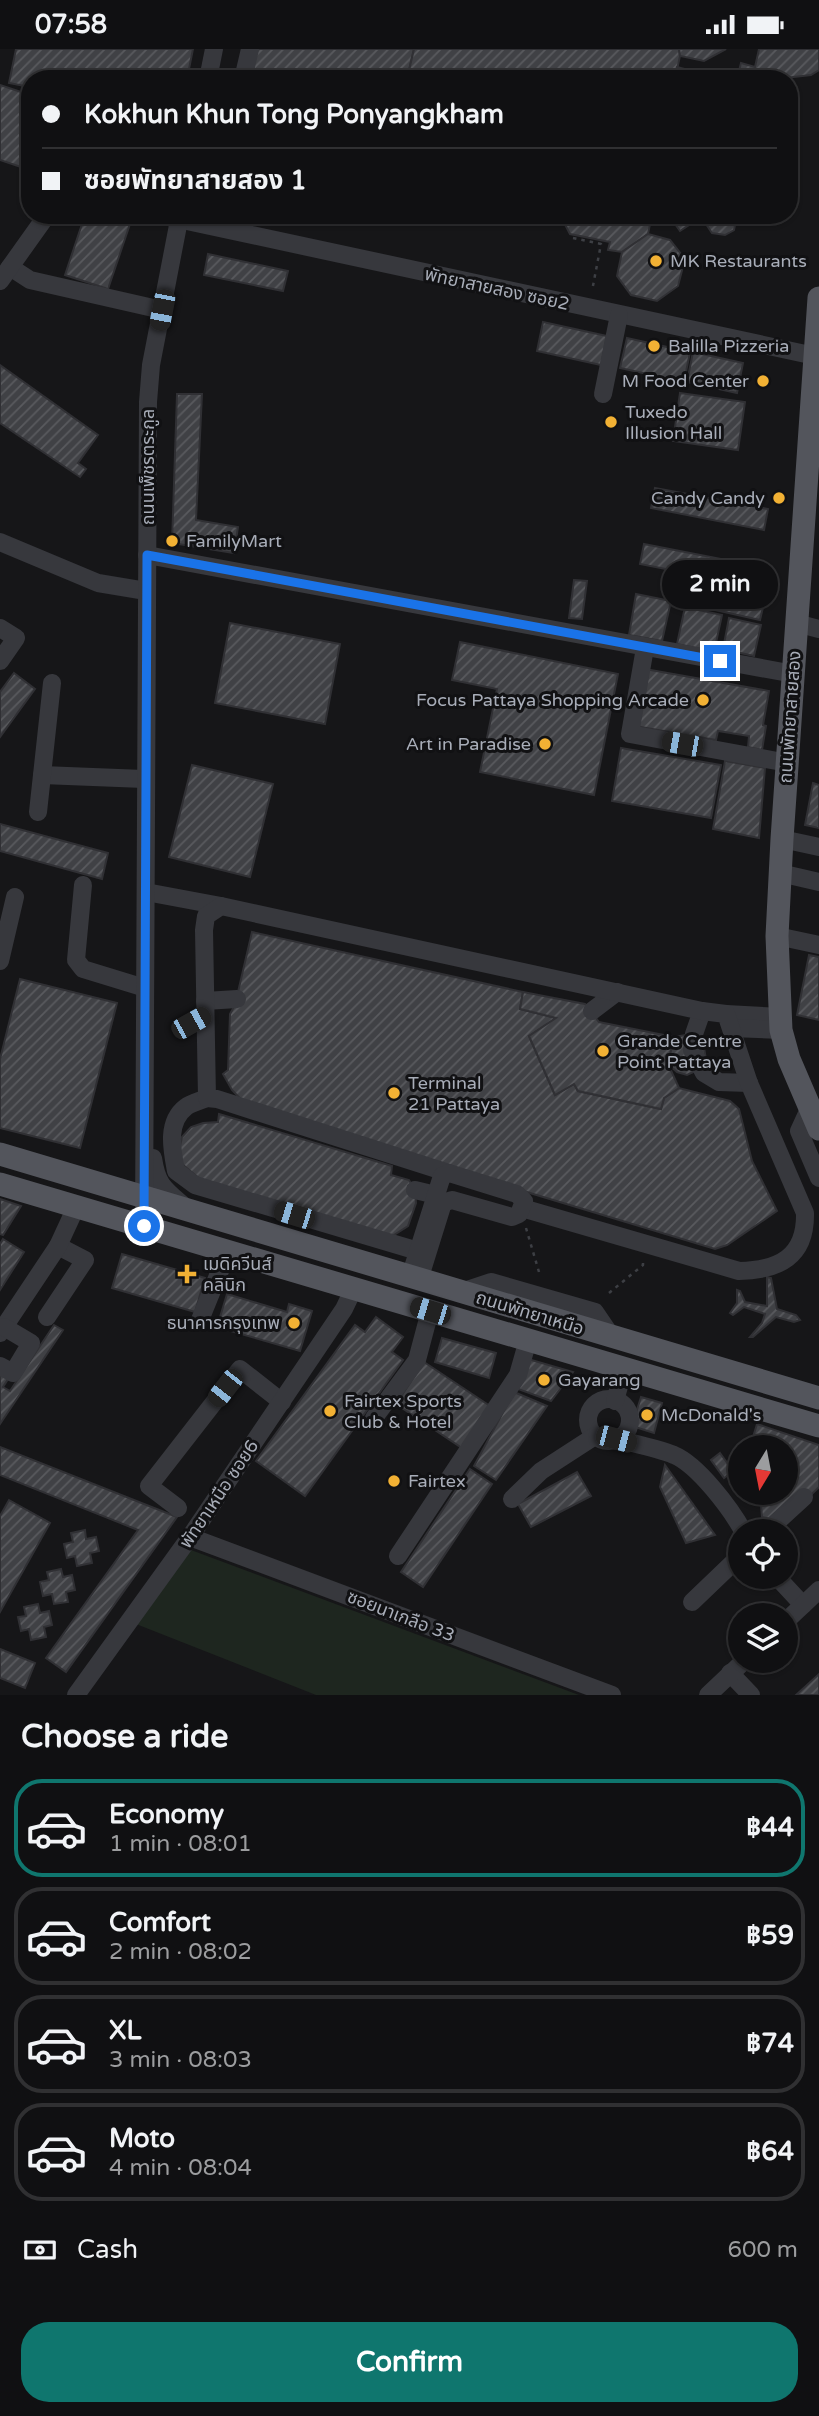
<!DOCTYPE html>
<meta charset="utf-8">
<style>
body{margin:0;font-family:"Varela Round","Noto Sans Thai",sans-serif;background:#1e1e20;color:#f1f3f6;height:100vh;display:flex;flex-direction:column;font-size:26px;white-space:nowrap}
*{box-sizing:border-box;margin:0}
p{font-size:23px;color:#9c9d9f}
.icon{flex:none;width:38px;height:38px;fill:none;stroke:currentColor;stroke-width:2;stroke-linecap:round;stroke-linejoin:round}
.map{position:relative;height:1646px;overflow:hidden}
.panel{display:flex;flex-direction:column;background:#101012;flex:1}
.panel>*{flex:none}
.hud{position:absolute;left:21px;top:21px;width:777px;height:154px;border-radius:28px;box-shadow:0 2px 5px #0004,0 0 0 2px #303032;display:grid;align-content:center;height:154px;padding:0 21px;background:#101012}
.needle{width:46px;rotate:190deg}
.controls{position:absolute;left:728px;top:1386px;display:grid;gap:14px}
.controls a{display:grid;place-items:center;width:70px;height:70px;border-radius:50%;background:#101012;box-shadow:0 2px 5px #0004,0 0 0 2px #303032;font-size:35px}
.end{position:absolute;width:32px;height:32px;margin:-16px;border:9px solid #1a73e8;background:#fff;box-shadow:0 0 0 4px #fff}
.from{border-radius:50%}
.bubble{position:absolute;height:49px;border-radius:24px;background:#101012;box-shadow:0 2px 5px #0004,0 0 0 2px #303032;font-size:23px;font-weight:800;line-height:49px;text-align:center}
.car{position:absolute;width:21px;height:42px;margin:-21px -10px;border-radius:9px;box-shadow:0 0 5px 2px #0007;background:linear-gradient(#222 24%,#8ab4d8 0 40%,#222 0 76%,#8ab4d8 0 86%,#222 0)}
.hud b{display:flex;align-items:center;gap:24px;height:66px;font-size:26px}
.hud b+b{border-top:2px solid #303032}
.hud i{width:18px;height:18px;background:#f1f3f6}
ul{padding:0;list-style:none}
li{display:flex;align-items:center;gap:21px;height:98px;margin:0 14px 10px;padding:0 7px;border:4px solid #303032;border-radius:28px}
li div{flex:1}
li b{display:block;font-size:26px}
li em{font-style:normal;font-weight:800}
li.active{border-color:#0f766e}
li>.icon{width:63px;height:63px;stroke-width:1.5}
h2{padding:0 21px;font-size:32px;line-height:84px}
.pay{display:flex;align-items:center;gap:18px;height:77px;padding:0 21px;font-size:26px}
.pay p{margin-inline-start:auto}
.button{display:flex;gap:14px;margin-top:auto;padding:14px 21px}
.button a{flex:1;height:80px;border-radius:28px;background:#0f766e;color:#fff;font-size:28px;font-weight:800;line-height:80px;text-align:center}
.status{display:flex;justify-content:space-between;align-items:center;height:49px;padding:0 35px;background:#101012;direction:ltr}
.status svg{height:19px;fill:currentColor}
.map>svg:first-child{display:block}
</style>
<div class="status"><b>07:58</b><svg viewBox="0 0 49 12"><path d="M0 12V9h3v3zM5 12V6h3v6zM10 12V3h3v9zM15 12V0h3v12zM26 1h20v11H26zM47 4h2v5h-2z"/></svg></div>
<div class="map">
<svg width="819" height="1646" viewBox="0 0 819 1646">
<defs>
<pattern id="building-hatch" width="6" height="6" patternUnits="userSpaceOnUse" patternTransform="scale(1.75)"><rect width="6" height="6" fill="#404145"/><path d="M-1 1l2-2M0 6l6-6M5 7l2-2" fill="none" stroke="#595a5e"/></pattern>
</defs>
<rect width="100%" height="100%" fill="#161618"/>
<polygon fill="#1e261f" points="191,1501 579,1646 316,1646 136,1575"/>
<g fill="url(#building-hatch)" stroke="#303034" stroke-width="2">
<polygon points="16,0 193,0 187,30 30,30 30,38 9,34"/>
<polygon points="256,0 414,0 407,30 250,30"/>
<polygon points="414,0 679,0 680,7 675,30 407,30"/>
<polygon points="679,0 726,0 704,12 680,7"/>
<polygon points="759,0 819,0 819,21 811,26 785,29 750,23 749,30 737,30 741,14 755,18"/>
<polygon points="677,18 719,29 719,30 675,30"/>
<polygon points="0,36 30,46 30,121 0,111"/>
<polygon points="85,166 101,166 130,175 108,240 65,226"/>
<polygon points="560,166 652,166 648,185 622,203 608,201 610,193 570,185"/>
<polygon points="652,166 697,166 697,171 680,182 675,175 651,170"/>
<polygon points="708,166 737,166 734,181 725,186 712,184 706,175"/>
<polygon points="648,185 670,191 685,210 678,237 657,252 631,246 617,227 622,203"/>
<polygon points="208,205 288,222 283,242 204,226"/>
<polygon points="543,273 607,287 601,316 537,302"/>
<polygon points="627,289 690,303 684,333 620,319"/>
<polygon points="693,303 743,314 737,344 687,333"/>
<polygon points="0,316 98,386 78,414 86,420 80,428 0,374"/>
<polygon points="680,344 745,353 738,401 673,392"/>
<polygon points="177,345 202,345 196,471 238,478 234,504 172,494"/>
<polygon points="655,439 768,460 764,481 651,459"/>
<polygon points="644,495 757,517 753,537 640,515"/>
<polygon points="690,528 766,546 760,571 684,554"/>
<polygon points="574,531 587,532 582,570 569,569"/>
<polygon points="636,545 671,552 662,592 629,586"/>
<polygon points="685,558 722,566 714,603 677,595"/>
<polygon points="729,569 761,576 754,607 723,600"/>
<polygon points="230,574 340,595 325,675 215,654"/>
<polygon points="460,593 618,625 594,746 480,723 497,640 452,631"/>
<polygon points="645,620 769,642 763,676 766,677 762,701 748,698 749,687 718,682 716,691 635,677"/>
<polygon points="14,624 35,640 0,688 0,643"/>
<polygon points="621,699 721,716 711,769 612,752"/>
<polygon points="725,712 765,719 759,789 713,780"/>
<polygon points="192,716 273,735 250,828 169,808"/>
<polygon points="813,734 819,736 819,779 805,776"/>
<polygon points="0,775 108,804 102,830 0,802"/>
<polygon points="252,883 523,943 520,960 556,969 529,987 555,1046 574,1035 578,1042 661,1060 664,1049 679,1039 730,1052 739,1060 752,1112 777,1162 727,1196 715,1200 249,1059 232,1041 223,1025 228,1021 230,965 235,956"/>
<polygon points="809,906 819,908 819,971 797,966"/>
<polygon points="20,930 117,954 80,1099 0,1079 0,1010"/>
<polygon points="523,943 585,955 599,973 674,988 668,1015 679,1039 664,1049 661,1060 578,1042 574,1035 555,1046 529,987 556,969 520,960"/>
<polygon points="686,986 699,990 704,998 706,1011 698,1021 687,1026 677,1023 668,1015 674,988"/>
<polygon points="219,1065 392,1117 391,1126 409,1131 415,1141 416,1154 408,1177 394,1186 384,1186 201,1131 182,1115 179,1101 182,1088 191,1078 203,1074 218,1073"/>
<polygon points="0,1150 21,1157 3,1186 0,1185"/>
<polygon points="3,1190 24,1203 0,1241 0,1195"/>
<polygon points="122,1205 205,1229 195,1263 112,1239"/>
<polygon points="767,1228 771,1229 777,1260 796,1266 800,1271 794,1273 776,1268 753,1288 750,1288 762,1274 765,1265 744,1258 733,1266 730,1264 737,1254 737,1241 740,1242 745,1253 767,1257"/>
<polygon points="227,1245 287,1263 289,1255 312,1262 300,1302 217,1278"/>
<polygon points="376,1268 403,1288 392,1303 403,1311 305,1447 256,1412 355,1276 365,1283"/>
<polygon points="54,1276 63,1281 0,1375 0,1321 10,1327 3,1338 10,1342"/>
<polygon points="442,1289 496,1304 489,1329 435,1313"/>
<polygon points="528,1310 573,1323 551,1352 518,1340"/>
<polygon points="424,1313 490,1357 462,1399 396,1355"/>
<polygon points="514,1343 547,1357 496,1431 474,1417"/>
<polygon points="641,1348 662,1354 654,1384 632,1377"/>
<polygon points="757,1375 819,1396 819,1438 783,1473 762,1468 761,1456 747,1451 744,1444 786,1444 786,1398 750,1398"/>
<polygon points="0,1398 177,1468 66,1623 46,1609 138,1481 0,1426"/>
<polygon points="720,1404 733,1422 724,1429 711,1411"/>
<polygon points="665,1416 715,1486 686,1494 660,1438"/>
<polygon points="470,1420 492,1435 423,1538 401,1523"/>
<polygon points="577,1423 591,1447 531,1478 518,1455"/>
<polygon points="9,1451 50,1474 0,1563 0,1467"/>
<polygon points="85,1481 86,1490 96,1488 99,1502 90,1504 92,1514 77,1517 75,1507 67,1509 64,1495 73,1493 71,1484"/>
<polygon points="61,1520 63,1528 72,1526 75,1541 66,1543 68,1553 54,1555 52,1545 43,1547 40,1533 49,1531 47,1523"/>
<polygon points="38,1555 40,1564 49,1562 52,1576 44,1578 46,1588 31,1591 29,1580 21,1582 18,1568 26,1567 24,1558"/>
<polygon points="0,1600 35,1614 25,1639 0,1629"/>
<polygon points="819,1625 819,1646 796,1646"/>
</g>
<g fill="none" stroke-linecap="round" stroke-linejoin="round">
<g stroke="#3d3f44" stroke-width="2.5" stroke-dasharray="3.5 5" stroke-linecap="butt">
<polyline points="573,189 601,195 592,242"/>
<polyline points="526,1179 539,1223"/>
<polyline points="609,1244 643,1216 643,1211"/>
</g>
<g stroke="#37383d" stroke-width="18">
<polyline points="208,30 214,0"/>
<polyline points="243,30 250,0"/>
<polyline points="159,166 815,307"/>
<polyline points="10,218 30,231 162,261"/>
<polyline points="0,232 47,166"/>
<polyline points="603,345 619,266"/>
<polyline points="0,493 98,534 146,542"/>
<polyline points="147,506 794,625"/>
<polyline points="796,574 819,580"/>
<polyline points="0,579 16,589 0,612"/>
<polyline points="645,599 630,685 788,714"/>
<polyline points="42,726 144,730"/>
<polyline points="38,763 52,634"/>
<polyline points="782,790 819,798"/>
<polyline points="780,824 819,833"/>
<polyline points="83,836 76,911 83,920 145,939"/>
<polyline points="146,843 221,857"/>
<polyline points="777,887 819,896"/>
<polyline points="0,912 15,848"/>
<polyline points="205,952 237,950"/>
<polyline points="592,962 617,943"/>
<polyline points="702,962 694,985 692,1001 704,1024 719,1033 749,1034"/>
<polyline points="726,965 781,968"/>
<polyline points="732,979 781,981"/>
<path d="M 207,1049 C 200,1052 191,1054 186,1058 C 166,1073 172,1101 176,1122 L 195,1136 L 418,1202"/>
<polyline points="810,1058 799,1082 819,1129"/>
<path d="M 153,1109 C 157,1136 164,1140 184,1157"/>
<path d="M 449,1124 L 217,1050 L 207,1049 L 204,881 L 206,867 L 221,857 L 702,962 L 726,965 L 749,1034 L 805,1164 C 806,1208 779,1221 739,1222 L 522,1159"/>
<polyline points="415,1141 436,1146"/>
<polyline points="144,1177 148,353 151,316 180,166"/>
<polyline points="410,1228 442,1127 449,1124 517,1145 524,1152 519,1165 512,1168 452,1151 443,1154 419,1231"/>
<polyline points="461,1243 491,1233 595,1263 612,1288"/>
<polyline points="47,1268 85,1211 58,1197"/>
<polyline points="200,1271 228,1202"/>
<polyline points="0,1284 58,1197 76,1158"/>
<polyline points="0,1317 13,1324 31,1294 4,1278"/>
<circle cx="609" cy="1371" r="21"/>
<polyline points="615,1352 624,1319"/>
<polyline points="374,1369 417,1311 430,1262"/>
<path d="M 616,1390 C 635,1395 656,1399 674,1406 C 698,1416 731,1460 743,1482"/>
<polyline points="512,1450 541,1422 595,1387"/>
<polyline points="178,1459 149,1437 240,1320 282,1353"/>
<polyline points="767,1482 804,1448"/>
<polyline points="190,1488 612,1646"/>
<polyline points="398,1507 518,1326 528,1291"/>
<polyline points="777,1528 803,1556"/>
<polyline points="692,1553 740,1507"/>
<polyline points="786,1572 819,1541"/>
<polyline points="730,1624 751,1646"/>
<polyline points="76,1646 190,1488 344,1260 354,1239"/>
<polyline points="708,1646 744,1612"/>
</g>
<g stroke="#53555c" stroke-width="23">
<polyline points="819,249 782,790 777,887 781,981 789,1010 819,1080"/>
<polyline points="0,1105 819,1349"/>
<polyline points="0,1135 819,1377"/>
</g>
</g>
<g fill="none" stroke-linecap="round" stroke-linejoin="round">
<polyline stroke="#1a73e8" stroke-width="9" points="144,1177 147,506 720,612"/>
</g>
<g fill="#f2b134" stroke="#111113" stroke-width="2.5">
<circle cx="656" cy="212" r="7"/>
<circle cx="654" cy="297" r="7"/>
<circle cx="763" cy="332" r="7"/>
<circle cx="611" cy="373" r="7"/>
<circle cx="779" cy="449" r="7"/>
<circle cx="172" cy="492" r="7"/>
<circle cx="703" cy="651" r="7"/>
<circle cx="545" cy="695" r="7"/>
<circle cx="603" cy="1002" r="7"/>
<circle cx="394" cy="1044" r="7"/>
<path d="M183.5 1214.5h7v7h7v7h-7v7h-7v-7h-7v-7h7z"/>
<circle cx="294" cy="1274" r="7"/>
<circle cx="544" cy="1331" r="7"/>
<circle cx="330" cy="1362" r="7"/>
<circle cx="647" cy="1366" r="7"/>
<circle cx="394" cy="1432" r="7"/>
</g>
<g text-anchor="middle" stroke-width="6" stroke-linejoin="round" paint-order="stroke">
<g font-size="18" fill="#a8adb8" stroke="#111113" text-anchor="start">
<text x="670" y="218">MK Restaurants</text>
<text x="668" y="303">Balilla Pizzeria</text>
<text x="749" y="338" text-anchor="end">M Food Center</text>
<text x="625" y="369">Tuxedo<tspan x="625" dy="21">Illusion Hall</tspan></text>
<text x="765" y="455" text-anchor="end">Candy Candy</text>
<text x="186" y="498">FamilyMart</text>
<text x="689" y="657" text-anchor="end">Focus Pattaya Shopping Arcade</text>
<text x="531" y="701" text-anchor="end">Art in Paradise</text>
<text x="617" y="998">Grande Centre<tspan x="617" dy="21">Point Pattaya</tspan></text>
<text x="408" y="1040">Terminal<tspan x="408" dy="21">21 Pattaya</tspan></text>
<text x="203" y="1221">เมดิควีนส์<tspan x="203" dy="21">คลินิก</tspan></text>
<text x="280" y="1280" text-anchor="end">ธนาคารกรุงเทพ</text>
<text x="558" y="1337">Gayarang</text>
<text x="344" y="1358">Fairtex Sports<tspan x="344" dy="21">Club &amp; Hotel</tspan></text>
<text x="661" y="1372">McDonald's</text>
<text x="408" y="1438">Fairtex</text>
</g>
<g font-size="18" fill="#a8adb8" stroke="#111113">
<text transform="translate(497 240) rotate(12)" y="6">พัทยาสายสอง ซอย2</text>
<text transform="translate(148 418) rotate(-90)" y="6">ถนนเพ็ชรตระกูล</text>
<text transform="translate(790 668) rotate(-86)" y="6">ถนนพัทยาสายสอง</text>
<text transform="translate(530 1264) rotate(17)" y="6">ถนนพัทยาเหนือ</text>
<text transform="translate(219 1445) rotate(-56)" y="6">พัทยาเหนือ ซอย6</text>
<text transform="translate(401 1567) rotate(21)" y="6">ซอยนาเกลือ 33</text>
</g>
</g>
</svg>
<div class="controls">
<a><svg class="needle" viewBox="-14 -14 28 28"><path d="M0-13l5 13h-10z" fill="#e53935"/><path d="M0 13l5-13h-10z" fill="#9c9d9f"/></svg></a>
<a><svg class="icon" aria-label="locate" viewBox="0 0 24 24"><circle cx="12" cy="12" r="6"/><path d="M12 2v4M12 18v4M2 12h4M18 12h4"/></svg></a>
<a><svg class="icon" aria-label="layers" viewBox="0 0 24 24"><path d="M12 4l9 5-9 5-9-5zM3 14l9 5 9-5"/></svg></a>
</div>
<i class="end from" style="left:144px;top:1177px"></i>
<i class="end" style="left:720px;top:612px"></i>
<div class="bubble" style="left:662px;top:511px;width:116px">2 min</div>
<i class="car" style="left:162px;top:261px;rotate:191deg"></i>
<i class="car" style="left:682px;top:695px;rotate:280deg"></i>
<i class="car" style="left:191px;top:974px;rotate:61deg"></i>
<i class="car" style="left:294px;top:1166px;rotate:287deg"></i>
<i class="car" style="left:430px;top:1262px;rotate:287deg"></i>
<i class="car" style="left:225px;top:1339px;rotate:218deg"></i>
<i class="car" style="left:616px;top:1390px;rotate:105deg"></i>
<div class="hud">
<b><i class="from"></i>Kokhun Khun Tong Ponyangkham</b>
<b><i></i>ซอยพัทยาสายสอง 1</b>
</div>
</div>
<section class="panel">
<h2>Choose a ride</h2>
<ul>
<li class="active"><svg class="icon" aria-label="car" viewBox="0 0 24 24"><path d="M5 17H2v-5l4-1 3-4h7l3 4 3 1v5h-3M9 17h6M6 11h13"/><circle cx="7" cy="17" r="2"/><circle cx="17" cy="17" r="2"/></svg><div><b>Economy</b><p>1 min · 08:01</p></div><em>฿44</em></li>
<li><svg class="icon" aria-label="car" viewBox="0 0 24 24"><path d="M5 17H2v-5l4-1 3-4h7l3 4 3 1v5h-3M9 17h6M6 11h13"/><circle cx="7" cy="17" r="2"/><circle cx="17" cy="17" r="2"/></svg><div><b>Comfort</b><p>2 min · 08:02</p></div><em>฿59</em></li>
<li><svg class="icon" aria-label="car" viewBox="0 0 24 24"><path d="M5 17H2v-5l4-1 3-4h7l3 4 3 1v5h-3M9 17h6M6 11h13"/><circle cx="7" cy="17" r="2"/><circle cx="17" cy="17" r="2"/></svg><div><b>XL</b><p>3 min · 08:03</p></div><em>฿74</em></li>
<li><svg class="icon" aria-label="car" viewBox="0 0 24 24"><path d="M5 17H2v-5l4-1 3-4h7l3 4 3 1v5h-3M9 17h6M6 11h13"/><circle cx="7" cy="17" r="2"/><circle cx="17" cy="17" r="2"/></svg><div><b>Moto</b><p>4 min · 08:04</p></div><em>฿64</em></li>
</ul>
<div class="pay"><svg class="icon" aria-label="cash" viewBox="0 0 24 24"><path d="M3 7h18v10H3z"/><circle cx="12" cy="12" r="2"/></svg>Cash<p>600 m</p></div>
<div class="button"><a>Confirm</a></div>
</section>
